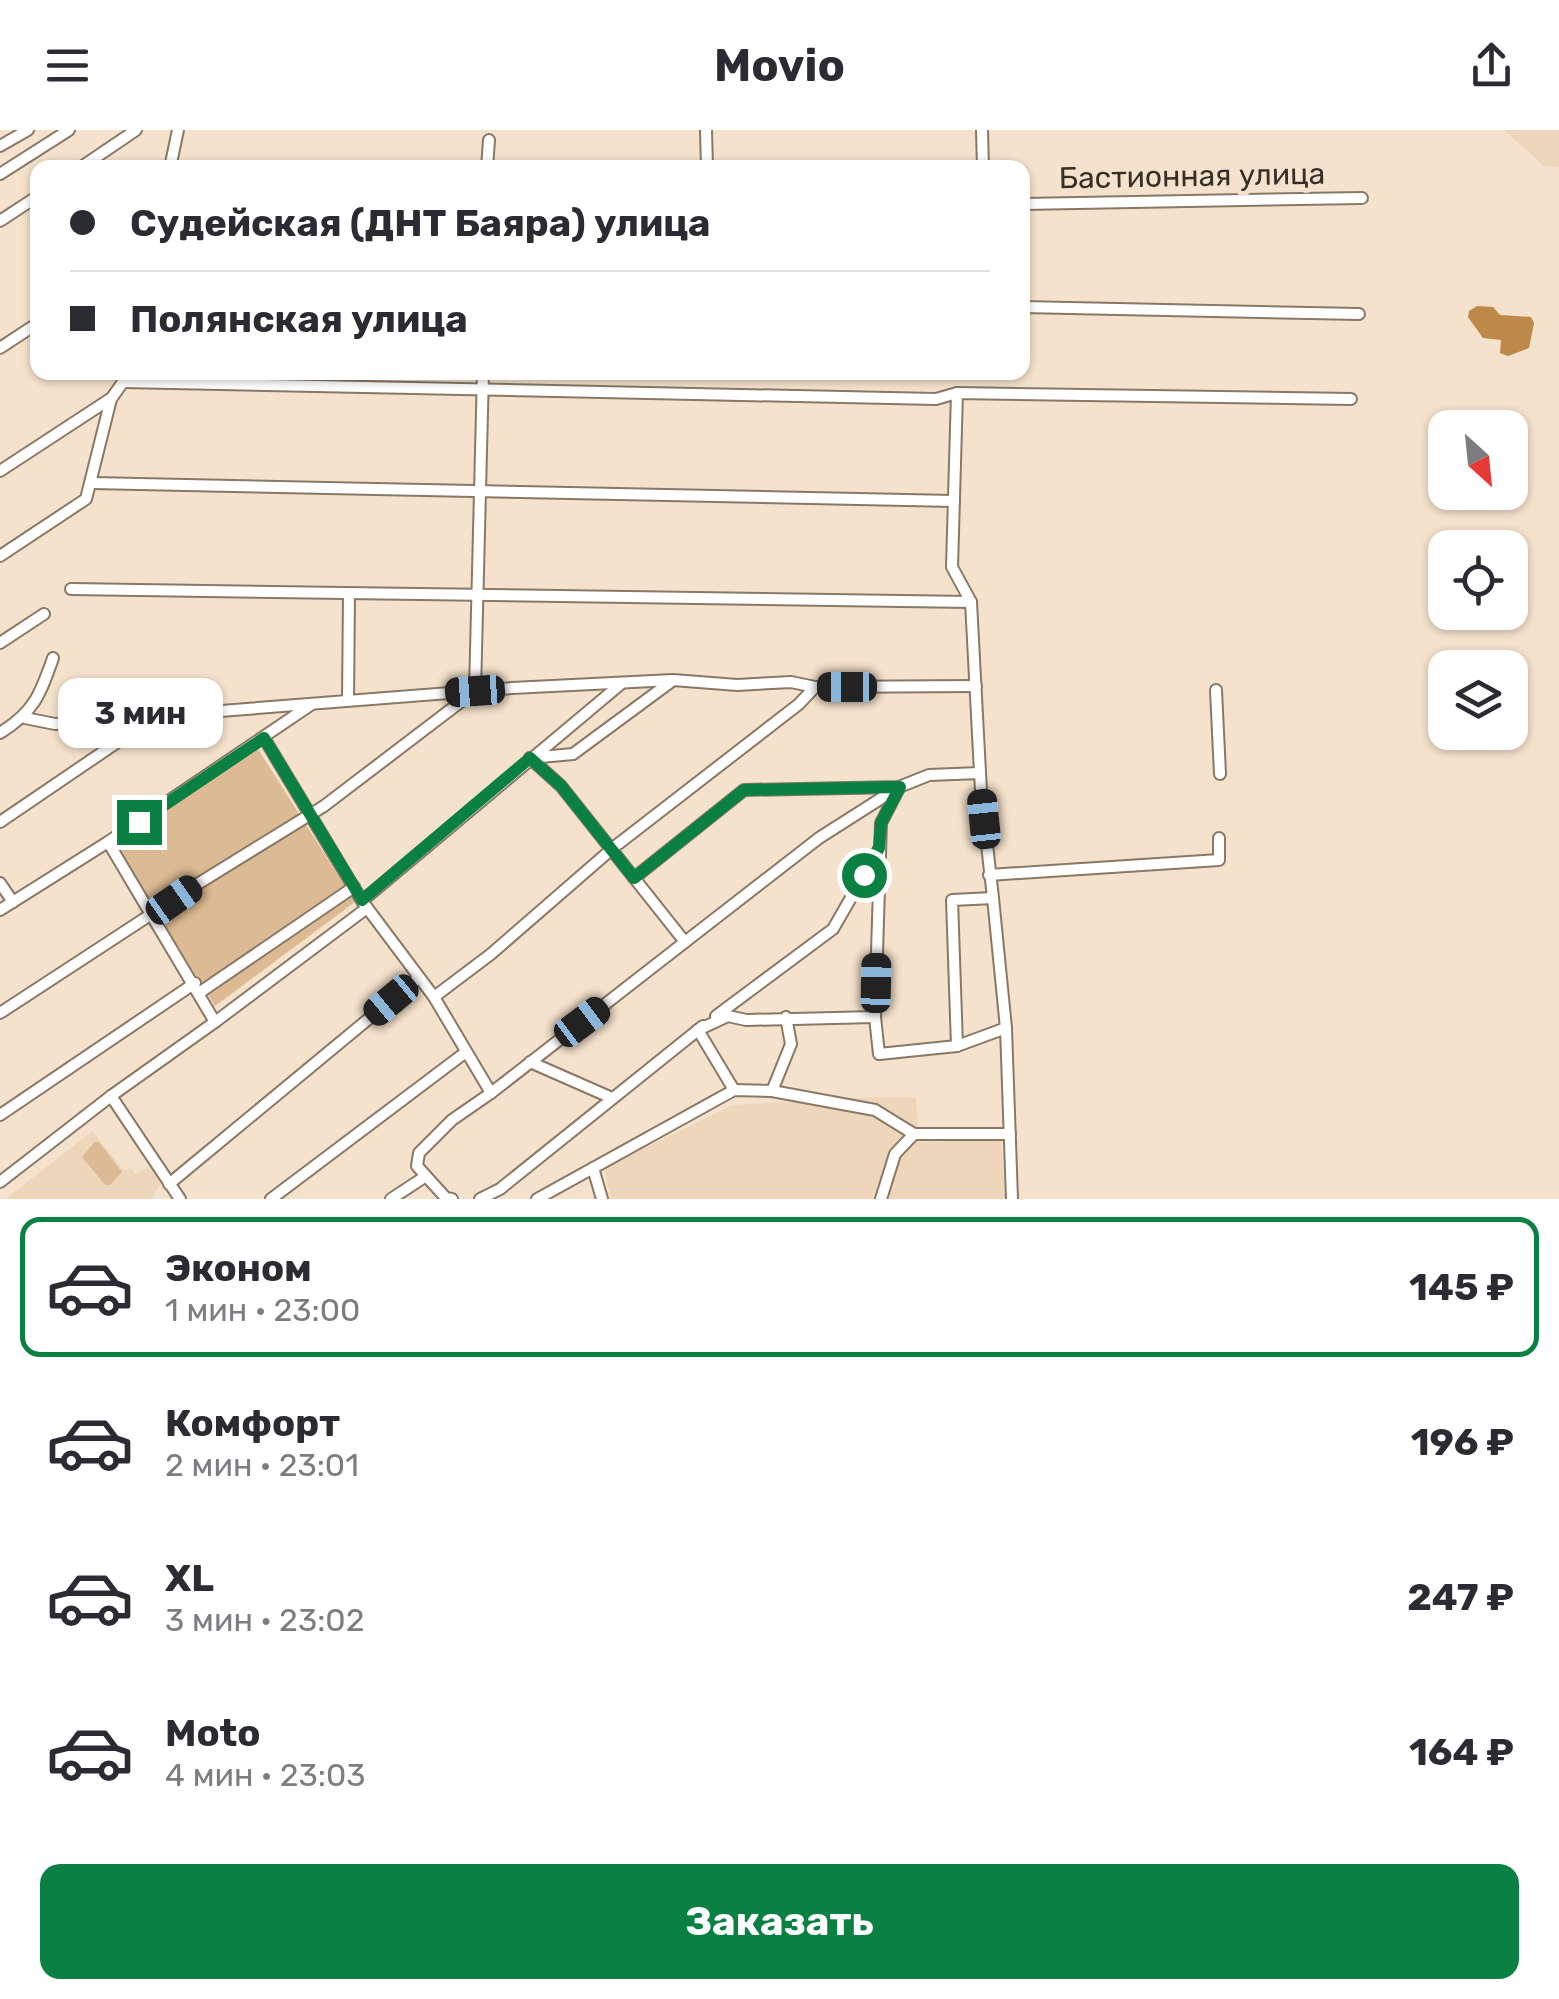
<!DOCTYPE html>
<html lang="ru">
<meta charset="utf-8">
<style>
body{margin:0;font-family:Rubik,sans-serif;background:#f7f7f7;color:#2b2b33;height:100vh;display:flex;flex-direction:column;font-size:38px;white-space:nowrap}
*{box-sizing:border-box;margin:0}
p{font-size:32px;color:#7c7c81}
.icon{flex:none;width:55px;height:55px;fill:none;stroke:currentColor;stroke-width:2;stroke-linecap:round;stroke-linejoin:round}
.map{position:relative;height:1069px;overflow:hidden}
.side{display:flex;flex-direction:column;background:#fff;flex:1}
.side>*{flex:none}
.hud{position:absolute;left:30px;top:30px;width:1000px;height:220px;border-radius:20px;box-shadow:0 2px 8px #0004;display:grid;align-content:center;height:220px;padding:0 40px;background:#fff}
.needle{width:65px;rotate:153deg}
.controls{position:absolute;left:1428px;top:280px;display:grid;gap:20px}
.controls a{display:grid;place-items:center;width:100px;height:100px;border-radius:20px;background:#fff;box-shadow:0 2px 8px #0004;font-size:50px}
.end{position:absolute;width:45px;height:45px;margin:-22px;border:12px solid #0b8043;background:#fff;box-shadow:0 0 0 5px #fff}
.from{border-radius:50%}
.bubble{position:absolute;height:70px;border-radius:20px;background:#fff;box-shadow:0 2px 8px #0004;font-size:32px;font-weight:700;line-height:70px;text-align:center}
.car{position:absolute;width:30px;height:60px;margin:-30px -15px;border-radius:12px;box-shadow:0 0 8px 2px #0007;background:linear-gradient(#222 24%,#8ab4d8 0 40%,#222 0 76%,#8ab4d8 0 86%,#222 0)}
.hud b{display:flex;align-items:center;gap:35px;height:95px;font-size:38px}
.hud b+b{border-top:2px solid #e1e1e2}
.hud i{width:25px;height:25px;background:#2b2b33}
ul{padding:18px 0 0;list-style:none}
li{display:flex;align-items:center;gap:30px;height:140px;margin:0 20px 15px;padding:0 20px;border:5px solid transparent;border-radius:20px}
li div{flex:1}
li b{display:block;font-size:38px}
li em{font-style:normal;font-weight:700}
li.on{border-color:#0b8043}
li>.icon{width:90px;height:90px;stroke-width:1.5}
.cta{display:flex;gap:20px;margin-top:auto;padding:20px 40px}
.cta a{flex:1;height:115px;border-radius:20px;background:#0b8043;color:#fff;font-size:40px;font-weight:700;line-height:115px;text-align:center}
header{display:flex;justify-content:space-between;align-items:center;height:130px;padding:0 40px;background:#fff;font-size:45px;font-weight:700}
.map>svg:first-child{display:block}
</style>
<header><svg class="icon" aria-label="menu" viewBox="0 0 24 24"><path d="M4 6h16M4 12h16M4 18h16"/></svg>Movio<svg class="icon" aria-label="share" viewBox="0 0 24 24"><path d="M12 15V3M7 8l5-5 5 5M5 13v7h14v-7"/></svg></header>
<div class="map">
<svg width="1559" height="1069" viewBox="0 0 1559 1069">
<rect width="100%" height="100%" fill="#f5e2cc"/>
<g fill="#edd6ba">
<polygon points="1504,0 1559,0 1559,37 1544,36"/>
<polygon points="875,967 916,967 919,1012 1001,1009 1005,1069 611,1069 604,1038 732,975"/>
<polygon points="92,1001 124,1041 130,1038 136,1044 150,1036 161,1054 151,1069 6,1069"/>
</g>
<g fill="#dcba93">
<polygon points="256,616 355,772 215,876 112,713"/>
<polygon points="95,1012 99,1012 122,1042 110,1055 105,1055 82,1027"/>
</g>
<polygon fill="#bc8949" points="1477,176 1493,177 1500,185 1531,187 1534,193 1529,218 1508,226 1500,223 1501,210 1483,208 1468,187 1469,181"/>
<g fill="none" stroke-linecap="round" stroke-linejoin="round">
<defs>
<g id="minor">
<polyline points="706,0 707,38"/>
<polyline points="982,0 983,38"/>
<polyline points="0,16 28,0"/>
<polyline points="80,38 136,0"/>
<polyline points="170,38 178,0"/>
<polyline points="487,38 489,10"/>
<polyline points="0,44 69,0"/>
<polyline points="1022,74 1362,68"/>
<polyline points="0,91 38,66"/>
<polyline points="1022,177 1359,184"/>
<polyline points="0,218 38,193"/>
<polyline points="123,252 936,269 957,263 1351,269"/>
<polyline points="957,263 952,437 971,472 981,661 993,768"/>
<polyline points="0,341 110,269"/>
<polyline points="92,353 954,371"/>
<polyline points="0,426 86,369 111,269 123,252 123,242"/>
<polyline points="71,459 971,472"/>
<polyline points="0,513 44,484"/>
<polyline points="1216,560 1220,644"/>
<polyline points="348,570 349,464"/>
<polyline points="25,588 55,594 512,558 673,550 737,555 791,552 815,557 976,556"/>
<path d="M 0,603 C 34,582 40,565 53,528"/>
<polyline points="264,608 362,771 434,867 491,963"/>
<polyline points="530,628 561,656 685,812 819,708 899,657"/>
<polyline points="530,628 573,624 672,551"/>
<polyline points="899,658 881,693 875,887 879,924 957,916 1006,898"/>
<polyline points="0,692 156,586"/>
<polyline points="989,745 1219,730 1219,708"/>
<polyline points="634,748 744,660 899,657 929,645 980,643"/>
<polyline points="0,753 13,772"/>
<polyline points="362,771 622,553"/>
<polyline points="0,780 108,712 312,574"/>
<polyline points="199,863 354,757"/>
<polyline points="434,867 491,824 613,718 799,574 815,557"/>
<polyline points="0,883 196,755 324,676 475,561 483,242"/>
<polyline points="716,886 833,799 879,719"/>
<polyline points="215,892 367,778"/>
<polyline points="703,896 698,900 734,960"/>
<polyline points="957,916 952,770 993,768 1006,898 1012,1069"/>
<polyline points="530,932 612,968"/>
<polyline points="772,961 791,914 786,887"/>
<polyline points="111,966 180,1069"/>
<polyline points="0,985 195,853"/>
<polyline points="593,1038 602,1069"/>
<polyline points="426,1046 446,1068 452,1069"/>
<polyline points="0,1052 111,966 215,892 108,712"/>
<polyline points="169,1054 418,848"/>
<polyline points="271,1069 466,922"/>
<polyline points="391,1069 426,1046 417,1036 419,1023 452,990 491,963 685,812"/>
<polyline points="480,1069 500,1059 698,900 728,886 746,890 875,887"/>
<polyline points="537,1069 734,960 772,961 875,980 914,1004"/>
<polyline points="881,1069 895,1024 914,1004 1010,1004"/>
</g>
</defs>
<use href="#minor" stroke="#897865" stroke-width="14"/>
<use href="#minor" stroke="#fff" stroke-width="10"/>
</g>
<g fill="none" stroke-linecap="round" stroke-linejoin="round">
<polyline stroke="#0b8043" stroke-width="12" points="139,692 264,608 362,770 530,628 561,656 634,748 744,660 900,657 881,693 879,718 864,745"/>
</g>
<g text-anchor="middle" stroke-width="10" stroke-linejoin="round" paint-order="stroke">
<g font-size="30" fill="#362f26" stroke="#f5e2cc">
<text transform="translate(1192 46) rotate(-1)" y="10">Бастионная улица</text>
</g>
</g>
</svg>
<div class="controls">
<a><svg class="needle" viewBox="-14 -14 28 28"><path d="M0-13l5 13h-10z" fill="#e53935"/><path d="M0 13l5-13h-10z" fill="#7c7c81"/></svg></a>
<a><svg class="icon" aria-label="locate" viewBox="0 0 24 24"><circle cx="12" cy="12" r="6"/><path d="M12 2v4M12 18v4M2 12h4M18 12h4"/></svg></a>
<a><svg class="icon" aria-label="layers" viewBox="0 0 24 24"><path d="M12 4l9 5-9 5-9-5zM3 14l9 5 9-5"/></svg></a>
</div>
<i class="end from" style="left:864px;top:745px"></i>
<i class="end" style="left:139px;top:692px"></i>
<div class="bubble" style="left:58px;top:548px;width:165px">3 мин</div>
<i class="car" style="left:847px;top:557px;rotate:270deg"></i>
<i class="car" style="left:475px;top:561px;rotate:266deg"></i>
<i class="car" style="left:984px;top:689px;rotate:354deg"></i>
<i class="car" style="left:174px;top:770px;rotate:55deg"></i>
<i class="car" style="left:876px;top:853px;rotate:1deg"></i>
<i class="car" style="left:391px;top:870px;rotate:230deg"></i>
<i class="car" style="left:582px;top:892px;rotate:53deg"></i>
<div class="hud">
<b><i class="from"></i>Судейская (ДНТ Баяра) улица</b>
<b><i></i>Полянская улица</b>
</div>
</div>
<section class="side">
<ul>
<li class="on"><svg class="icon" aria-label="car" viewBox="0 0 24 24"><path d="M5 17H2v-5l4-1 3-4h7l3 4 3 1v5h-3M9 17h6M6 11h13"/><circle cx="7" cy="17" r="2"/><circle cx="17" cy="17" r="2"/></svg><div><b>Эконом</b><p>1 мин · 23:00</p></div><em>145 ₽</em></li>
<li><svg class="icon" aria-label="car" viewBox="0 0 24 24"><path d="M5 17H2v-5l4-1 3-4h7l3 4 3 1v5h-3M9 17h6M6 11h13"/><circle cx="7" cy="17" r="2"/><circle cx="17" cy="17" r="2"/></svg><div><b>Комфорт</b><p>2 мин · 23:01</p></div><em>196 ₽</em></li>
<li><svg class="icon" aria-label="car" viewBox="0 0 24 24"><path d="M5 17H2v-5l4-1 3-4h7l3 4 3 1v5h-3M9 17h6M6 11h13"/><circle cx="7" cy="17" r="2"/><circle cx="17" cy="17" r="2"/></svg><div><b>XL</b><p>3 мин · 23:02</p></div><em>247 ₽</em></li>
<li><svg class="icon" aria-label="car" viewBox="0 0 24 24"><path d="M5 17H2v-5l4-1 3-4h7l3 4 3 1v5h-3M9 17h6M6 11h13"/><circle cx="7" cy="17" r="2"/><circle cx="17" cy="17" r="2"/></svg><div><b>Moto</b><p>4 мин · 23:03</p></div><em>164 ₽</em></li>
</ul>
<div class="cta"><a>Заказать</a></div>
</section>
